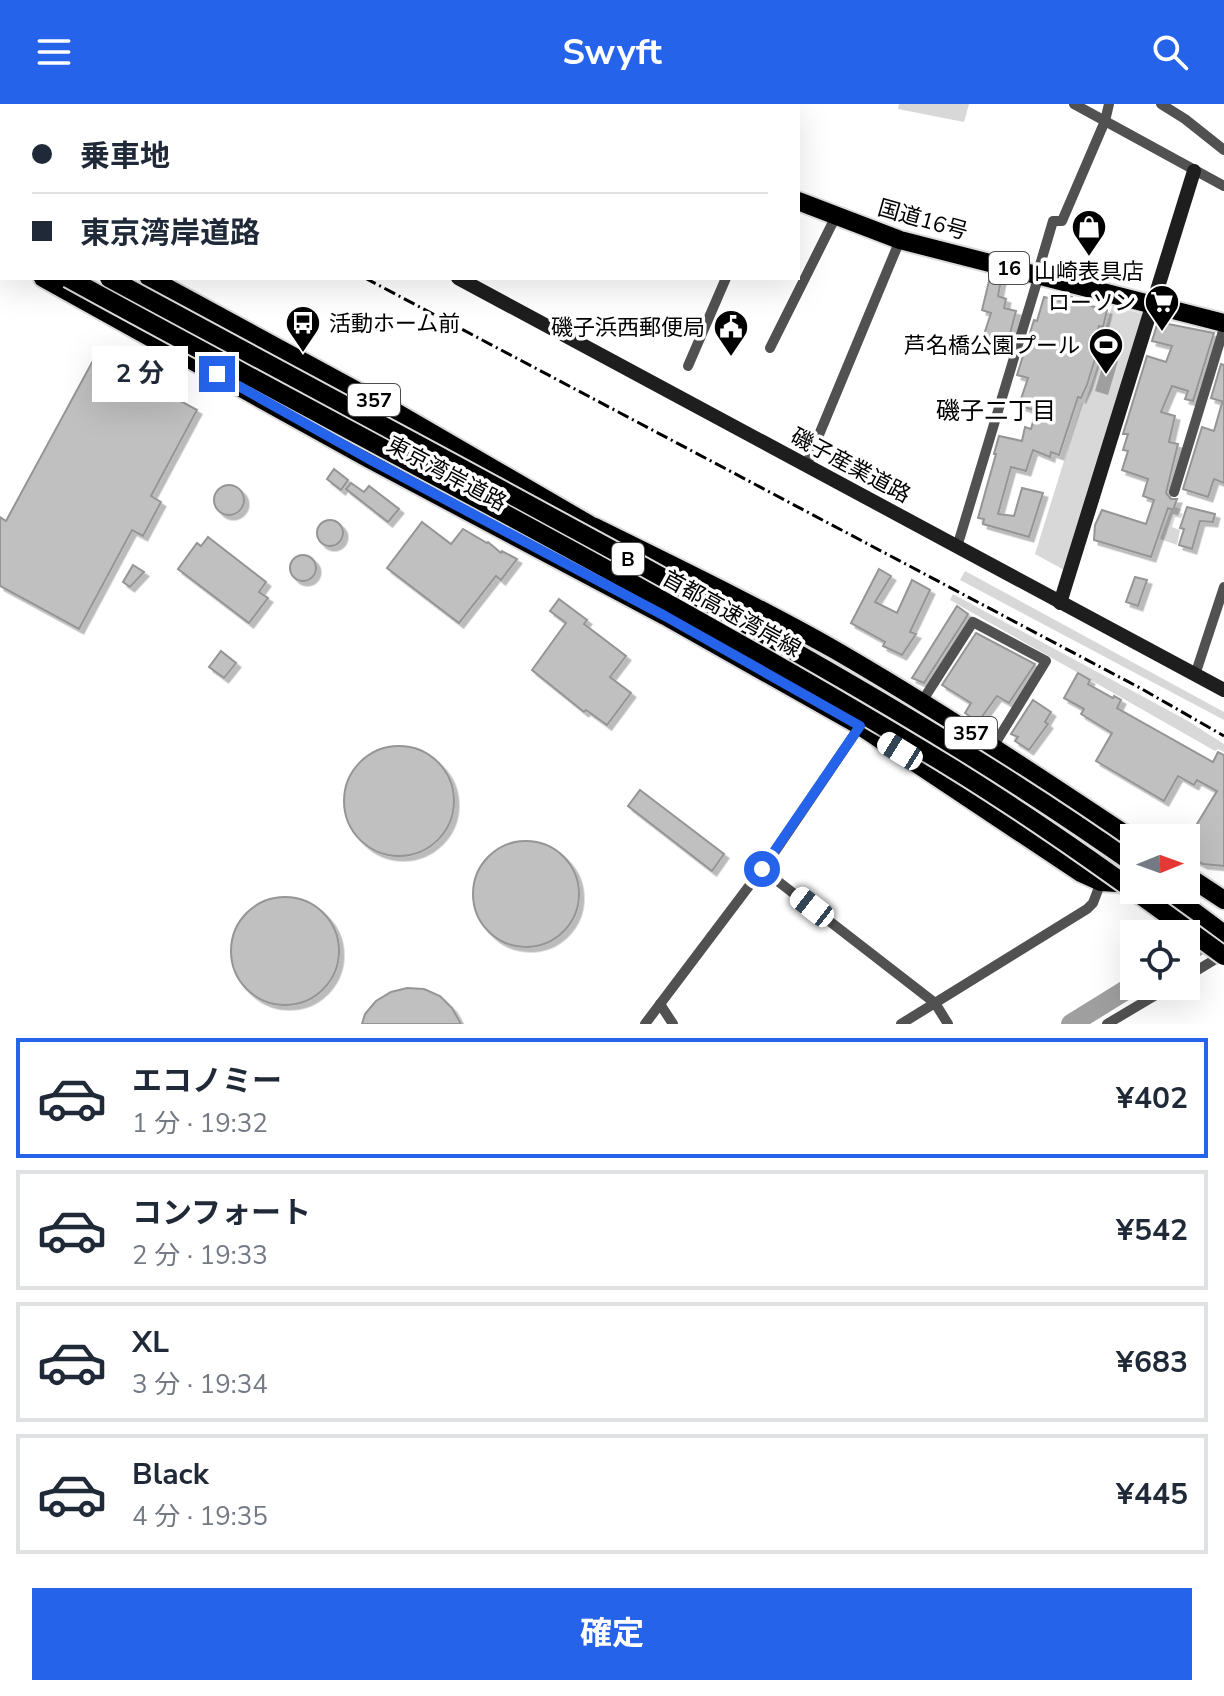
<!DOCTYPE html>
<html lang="ja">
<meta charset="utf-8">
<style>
body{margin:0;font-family:"Nunito Sans","Noto Sans JP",sans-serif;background:#f6f6f7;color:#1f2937;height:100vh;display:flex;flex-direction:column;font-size:30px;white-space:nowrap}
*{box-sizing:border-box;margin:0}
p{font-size:26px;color:#747a83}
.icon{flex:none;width:44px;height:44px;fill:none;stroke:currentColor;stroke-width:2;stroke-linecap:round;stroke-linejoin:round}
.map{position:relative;height:920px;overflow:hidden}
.drawer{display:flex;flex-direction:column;background:#fff;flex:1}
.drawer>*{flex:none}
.top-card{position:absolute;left:0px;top:0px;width:800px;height:176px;box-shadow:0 8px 32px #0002;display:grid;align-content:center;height:176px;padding:0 32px;background:#fff}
.needle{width:52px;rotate:89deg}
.controls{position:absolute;left:1120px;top:720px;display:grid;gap:16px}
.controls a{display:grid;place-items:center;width:80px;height:80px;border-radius:0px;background:#fff;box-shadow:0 8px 32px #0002;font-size:40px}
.end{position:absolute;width:36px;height:36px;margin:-18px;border:10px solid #2563eb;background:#fff;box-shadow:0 0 0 4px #fff}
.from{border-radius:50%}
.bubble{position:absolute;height:56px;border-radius:0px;background:#fff;box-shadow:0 8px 32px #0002;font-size:26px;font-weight:700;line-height:56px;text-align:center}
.car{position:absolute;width:24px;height:48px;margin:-24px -12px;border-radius:10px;box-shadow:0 0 6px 2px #0007;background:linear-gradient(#fff 24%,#345 0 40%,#fff 0 76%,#345 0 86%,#fff 0)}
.top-card b{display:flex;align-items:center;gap:28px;height:76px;font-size:30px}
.top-card b+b{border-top:2px solid #e0e1e3}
.top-card i{width:20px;height:20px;background:#1f2937}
ul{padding:14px 0 0;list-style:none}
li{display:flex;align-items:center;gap:24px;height:120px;margin:0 16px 12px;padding:0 16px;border:4px solid #e0e1e3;border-radius:0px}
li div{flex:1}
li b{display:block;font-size:30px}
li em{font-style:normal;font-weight:700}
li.on{border-color:#2563eb}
li>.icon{width:72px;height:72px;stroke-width:1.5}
.button{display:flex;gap:16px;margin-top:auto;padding:16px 32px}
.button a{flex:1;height:92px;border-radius:0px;background:#2563eb;color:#fff;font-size:32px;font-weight:700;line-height:92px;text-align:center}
header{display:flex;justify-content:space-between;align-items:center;height:104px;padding:0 32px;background:#2563eb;color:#fff;font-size:36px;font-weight:700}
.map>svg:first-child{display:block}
</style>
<header><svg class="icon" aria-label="menu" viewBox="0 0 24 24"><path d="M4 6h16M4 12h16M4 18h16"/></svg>Swyft<svg class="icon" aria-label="search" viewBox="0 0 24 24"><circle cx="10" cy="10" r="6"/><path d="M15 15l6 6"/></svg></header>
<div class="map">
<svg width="1224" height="920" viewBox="0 0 1224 920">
<defs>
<filter id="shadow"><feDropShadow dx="4.5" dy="4.5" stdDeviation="0" flood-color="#0004"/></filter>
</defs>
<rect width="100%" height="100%" fill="#fff"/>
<g fill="#d8d8d8">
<polygon points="899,0 969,0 964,18 898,5"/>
<polygon points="1112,202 1143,210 1064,466 1035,450 1082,299 1085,299 1105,238 1102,236"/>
<polygon points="1172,402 1181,405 1180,409 1183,410 1181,414 1175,413 1172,423 1180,426 1177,441 1160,435"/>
<polygon points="965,467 1224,608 1224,616 960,476"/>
<polygon points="953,490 1188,617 1224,640 1224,648 1218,645 1215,647 950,496"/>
</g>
<polygon fill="#9f9f9f" points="1105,253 1118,257 1108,291 1095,287"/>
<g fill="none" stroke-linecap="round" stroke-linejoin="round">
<g stroke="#9f9f9f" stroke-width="20">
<polyline points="1186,849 1217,829"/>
<polyline points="1071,920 1134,881"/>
</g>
</g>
<g fill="#c0c0c0" stroke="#959595" stroke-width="2" filter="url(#shadow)">
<polygon points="990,173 1001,176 998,192 1006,195 1004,204 1016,207 1009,234 1003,233 1000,244 982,237 991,209 982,206"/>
<polygon points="1062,190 1072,193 1071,197 1107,206 1103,223 1099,222 1095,235 1101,236 1087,281 1081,294 1078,293 1059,351 1051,348 1050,353 1033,346 1026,367 1011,363 998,410 1014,412 1022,384 1043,389 1029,433 983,420 984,415 978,414 996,350 994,350 999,332 1022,337 1025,323 1031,325 1036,307 1019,301 1028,274 1017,271 1034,216 1037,217 1044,193 1060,197"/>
<polygon points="1158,218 1214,229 1193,297 1185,295 1188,287 1172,282 1161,308 1175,312 1169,338 1178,340 1166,389 1171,395 1177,395 1173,406 1168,404 1151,453 1094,436 1095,421 1102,406 1146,420 1154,396 1143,392 1148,375 1122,366 1128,347 1123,346 1128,330 1123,330 1147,252 1166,258 1172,242 1152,237"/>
<polygon points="96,251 197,306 151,392 161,398 143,432 132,426 79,525 0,482 0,413 6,417"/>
<polygon points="1221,260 1224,261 1224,298 1211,294"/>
<polygon points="1222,299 1224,299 1224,379 1214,375 1208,393 1183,385 1202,323 1214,327"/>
<polygon points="334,365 348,376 341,386 327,375"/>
<polygon points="351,379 364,388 369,382 399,405 388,418 346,385"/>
<circle cx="229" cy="396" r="15"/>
<polygon points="1187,403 1215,410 1213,418 1200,417 1192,445 1179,441 1184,425 1180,424"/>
<circle cx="330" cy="429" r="13"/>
<polygon points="422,418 451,440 463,425 487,439 488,438 501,449 502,447 517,455 501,476 496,472 459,519 387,464"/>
<polygon points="208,433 266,478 259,488 268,494 249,519 178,465 197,439 201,442"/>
<circle cx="303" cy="464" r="13"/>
<polygon points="133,461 144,468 130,483 123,478"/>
<polygon points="879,465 891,472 875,498 897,509 912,476 930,486 910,528 916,530 902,551 883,542 885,538 851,519"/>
<polygon points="1135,473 1147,476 1138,502 1126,498"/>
<polygon points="559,495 587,516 584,520 626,552 610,573 631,589 607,621 586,606 584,608 532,566 566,519 550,507"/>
<polygon points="957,502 968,510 964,517 924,579 912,574"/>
<polygon points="976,529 1035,560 1009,599 997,592 978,618 965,609 971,599 942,581"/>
<polygon points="221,547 236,559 224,574 209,563"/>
<polygon points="1078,569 1090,576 1088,580 1113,594 1114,592 1121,596 1117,604 1213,658 1218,648 1224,651 1224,762 1203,760 1186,751 1186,738 1217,687 1197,676 1194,681 1178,672 1164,697 1096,657 1112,629 1081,610 1084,605 1064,594"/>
<polygon points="1033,596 1051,608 1045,618 1048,620 1029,646 1015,637 1018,633 1011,630"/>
<circle cx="399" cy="697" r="55"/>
<polygon points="640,686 724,750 712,767 628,702"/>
<circle cx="526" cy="790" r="53"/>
<circle cx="285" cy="847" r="54"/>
<polygon points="407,884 424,885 440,892 452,904 461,920 362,920 365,910 376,897 391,888"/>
</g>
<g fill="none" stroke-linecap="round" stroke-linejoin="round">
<defs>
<g id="highway">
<polyline points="544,0 550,2"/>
<polyline points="574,0 579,2"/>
<polyline points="0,94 2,95"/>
<polyline points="798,97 900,136 1224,219"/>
<polyline points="0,115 2,116"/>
<polyline points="0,150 2,151"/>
<polyline points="43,174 369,355 665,512 860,622 1081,769 1101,778 1131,780"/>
<polyline points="149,174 394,307 604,429"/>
<path d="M 595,423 C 676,463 757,502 835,546 C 937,605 1036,671 1134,736"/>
<polyline points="1186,771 1224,796"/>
<polyline points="1165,786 1224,830"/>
</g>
</defs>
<use href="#highway" stroke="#dbdbdb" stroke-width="22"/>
<g stroke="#515151" stroke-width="10">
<polyline points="187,0 191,2"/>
<polyline points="1074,0 1224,82"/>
<polyline points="1161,0 1185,15 1224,46"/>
<polyline points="230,2 231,0"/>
<polyline points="525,2 526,0"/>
<polyline points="1040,161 1053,117 1062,117 1105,17 1109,0"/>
<polyline points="770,244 836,112"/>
<polyline points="688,262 726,174"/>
<polyline points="806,362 900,136"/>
<polyline points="1174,388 1224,224"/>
<polyline points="957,443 1039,171"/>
<polyline points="1195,571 1224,483"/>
<polyline points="921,599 973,518 1046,557 993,643"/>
<polyline points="762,765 935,899 948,920"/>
<polyline points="1186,873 1224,850"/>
<polyline points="660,900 673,920"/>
<polyline points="645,920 774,749 860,622"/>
<polyline points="901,920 1087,805 1093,799 1101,778"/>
<polyline points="1107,920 1171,882"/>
</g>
<g stroke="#1e1e1e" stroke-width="14">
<polyline points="136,0 139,2"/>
<polyline points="458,174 1224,586"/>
<polyline points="1060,499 1194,67"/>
</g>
<use href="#highway" stroke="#000" stroke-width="18"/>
<g stroke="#000" stroke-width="3" stroke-dasharray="12 4 2 4" stroke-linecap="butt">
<polyline points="37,0 41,2"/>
<polyline points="69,0 72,2"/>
<polyline points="365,174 1142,585 1224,632"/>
</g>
<defs>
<g id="highway-bridge">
<path d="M 68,174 C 363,336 665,489 952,664 C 1046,722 1135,787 1224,852"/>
<path d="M 109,174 C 286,270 465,365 642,462 C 810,555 977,649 1134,760"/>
</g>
</defs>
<use href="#highway-bridge" stroke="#dbdbdb" stroke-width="22" stroke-linecap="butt"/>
<use href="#highway-bridge" stroke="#000" stroke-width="18"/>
</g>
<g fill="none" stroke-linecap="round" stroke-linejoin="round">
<polyline stroke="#2563eb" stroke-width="10" points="217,270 369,355 665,512 860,622 762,765"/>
</g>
<defs>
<symbol id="shop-pin" viewBox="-11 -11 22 30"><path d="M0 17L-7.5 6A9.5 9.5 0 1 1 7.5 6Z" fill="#000" stroke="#fff"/><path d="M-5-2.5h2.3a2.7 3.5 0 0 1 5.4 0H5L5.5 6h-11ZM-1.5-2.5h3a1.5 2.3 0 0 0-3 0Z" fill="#fff"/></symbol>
<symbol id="supermarket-pin" viewBox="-11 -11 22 30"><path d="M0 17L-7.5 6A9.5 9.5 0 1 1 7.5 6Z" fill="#000" stroke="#fff"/><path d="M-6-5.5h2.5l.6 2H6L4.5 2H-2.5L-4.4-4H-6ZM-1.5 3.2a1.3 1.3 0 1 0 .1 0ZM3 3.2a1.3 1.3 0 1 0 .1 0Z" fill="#fff"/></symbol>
<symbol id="bus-pin" viewBox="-11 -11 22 30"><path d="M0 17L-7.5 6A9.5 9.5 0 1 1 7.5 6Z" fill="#000" stroke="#fff"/><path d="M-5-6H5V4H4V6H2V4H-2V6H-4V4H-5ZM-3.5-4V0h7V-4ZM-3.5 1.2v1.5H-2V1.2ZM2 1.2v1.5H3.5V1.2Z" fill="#fff"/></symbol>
<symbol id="civic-pin" viewBox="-11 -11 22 30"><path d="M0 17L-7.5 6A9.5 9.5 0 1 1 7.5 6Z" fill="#000" stroke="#fff"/><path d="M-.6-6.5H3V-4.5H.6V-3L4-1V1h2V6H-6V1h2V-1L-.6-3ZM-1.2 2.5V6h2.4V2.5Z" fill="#fff"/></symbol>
<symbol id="stadium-pin" viewBox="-11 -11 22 30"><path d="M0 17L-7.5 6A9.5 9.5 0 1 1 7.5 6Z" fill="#000" stroke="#fff"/><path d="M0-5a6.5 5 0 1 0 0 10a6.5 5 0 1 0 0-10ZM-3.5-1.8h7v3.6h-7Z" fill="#fff"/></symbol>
</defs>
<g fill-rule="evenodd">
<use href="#shop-pin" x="1069" y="103" width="40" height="54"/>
<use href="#supermarket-pin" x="1142" y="178" width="40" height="54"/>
<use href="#bus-pin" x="283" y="199" width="40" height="54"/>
<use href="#civic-pin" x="711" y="203" width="40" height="54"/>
<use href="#stadium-pin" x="1086" y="221" width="40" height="54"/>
</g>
<g text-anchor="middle" stroke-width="7" stroke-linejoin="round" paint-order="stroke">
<g fill="#fff" stroke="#4c4c4c" stroke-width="2">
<rect x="989" y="148" width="40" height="32" rx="6"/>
<rect x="348" y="280" width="52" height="32" rx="6"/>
<rect x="612" y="439" width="32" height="32" rx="6"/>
<rect x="945" y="613" width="52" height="32" rx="6"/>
</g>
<g font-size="20" font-weight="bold" fill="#000">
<text x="1009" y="171">16</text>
<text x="374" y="303">357</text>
<text x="628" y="462">B</text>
<text x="971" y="636">357</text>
</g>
<g font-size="22" fill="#000" stroke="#fff">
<text transform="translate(923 115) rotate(16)" y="8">国道16号</text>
<text transform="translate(851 361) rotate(28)" y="8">磯子産業道路</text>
<text transform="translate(447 369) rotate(28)" y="8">東京湾岸道路</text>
<text transform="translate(732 509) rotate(29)" y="8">首都高速湾岸線</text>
</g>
<g font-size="22" fill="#000" stroke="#fff" text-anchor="end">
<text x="1089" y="175" text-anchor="middle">山崎表具店</text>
<text x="1136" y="206">ローソン</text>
<text x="329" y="227" text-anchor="start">活動ホーム前</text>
<text x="705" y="231">磯子浜西郵便局</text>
<text x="1080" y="249">芦名橋公園プール</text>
</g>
<g font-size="24" fill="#000" stroke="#fff">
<text x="996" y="315">磯子二丁目</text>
</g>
</g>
</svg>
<div class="controls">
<a><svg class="needle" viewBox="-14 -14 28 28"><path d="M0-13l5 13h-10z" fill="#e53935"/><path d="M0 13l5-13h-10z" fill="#747a83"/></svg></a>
<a><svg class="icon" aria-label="locate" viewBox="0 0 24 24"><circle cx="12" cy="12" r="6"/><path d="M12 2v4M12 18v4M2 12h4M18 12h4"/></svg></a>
</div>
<i class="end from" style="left:762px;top:765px"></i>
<i class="end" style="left:217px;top:270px"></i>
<div class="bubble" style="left:92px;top:242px;width:96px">2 分</div>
<i class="car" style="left:900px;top:647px;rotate:302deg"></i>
<i class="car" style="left:812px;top:803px;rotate:308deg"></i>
<div class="top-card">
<b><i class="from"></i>乗車地</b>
<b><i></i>東京湾岸道路</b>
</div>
</div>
<section class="drawer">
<ul>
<li class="on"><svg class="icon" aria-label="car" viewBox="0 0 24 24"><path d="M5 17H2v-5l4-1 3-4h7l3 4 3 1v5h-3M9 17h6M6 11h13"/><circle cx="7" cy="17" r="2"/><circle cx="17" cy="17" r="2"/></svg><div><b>エコノミー</b><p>1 分 · 19:32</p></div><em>¥402</em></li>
<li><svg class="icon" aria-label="car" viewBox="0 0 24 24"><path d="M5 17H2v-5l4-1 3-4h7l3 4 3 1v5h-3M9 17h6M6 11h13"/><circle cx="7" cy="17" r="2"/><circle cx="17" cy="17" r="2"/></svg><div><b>コンフォート</b><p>2 分 · 19:33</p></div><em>¥542</em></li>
<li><svg class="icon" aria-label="car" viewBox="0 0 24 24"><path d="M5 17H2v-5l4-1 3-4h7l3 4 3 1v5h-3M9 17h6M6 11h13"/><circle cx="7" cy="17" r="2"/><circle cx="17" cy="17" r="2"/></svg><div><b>XL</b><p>3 分 · 19:34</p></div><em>¥683</em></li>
<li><svg class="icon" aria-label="car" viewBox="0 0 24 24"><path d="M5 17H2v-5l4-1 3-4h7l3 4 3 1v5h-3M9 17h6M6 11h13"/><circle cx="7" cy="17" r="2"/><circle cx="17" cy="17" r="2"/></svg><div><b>Black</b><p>4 分 · 19:35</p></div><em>¥445</em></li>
</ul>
<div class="button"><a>確定</a></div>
</section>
